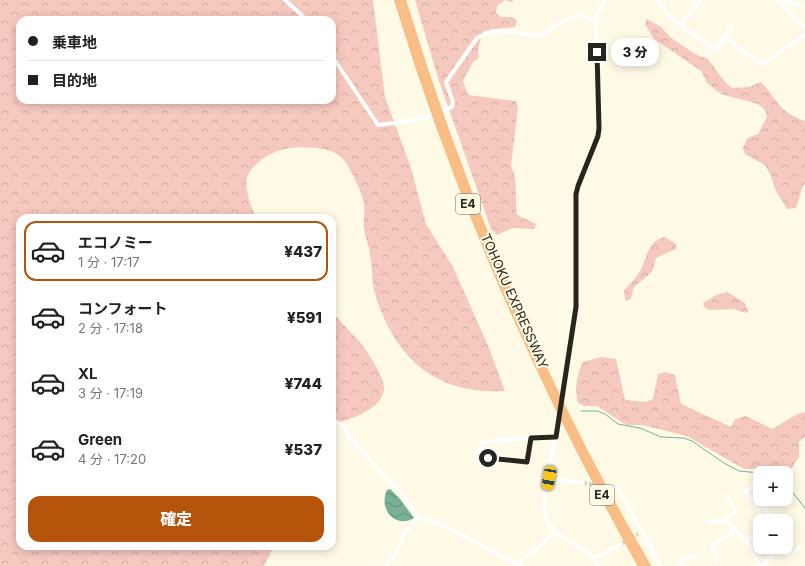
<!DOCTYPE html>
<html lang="ja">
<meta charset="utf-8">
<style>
body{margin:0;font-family:Inter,"Noto Sans JP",sans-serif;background:#f6f6f6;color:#222;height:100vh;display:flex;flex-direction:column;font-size:15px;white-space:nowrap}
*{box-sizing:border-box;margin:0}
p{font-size:13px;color:#767676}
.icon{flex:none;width:22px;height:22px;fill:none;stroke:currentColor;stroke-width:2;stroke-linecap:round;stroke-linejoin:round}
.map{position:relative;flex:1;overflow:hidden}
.drawer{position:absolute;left:16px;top:214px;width:320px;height:336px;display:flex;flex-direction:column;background:#fff;border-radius:12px;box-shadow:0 2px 10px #0003}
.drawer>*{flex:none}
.guide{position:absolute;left:16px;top:16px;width:320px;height:88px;border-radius:12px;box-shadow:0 2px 10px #0003;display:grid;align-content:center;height:88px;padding:0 12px;background:#fff}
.tools{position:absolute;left:753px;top:466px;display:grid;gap:8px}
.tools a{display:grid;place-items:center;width:40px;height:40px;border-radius:8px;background:#fff;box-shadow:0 2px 10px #0003;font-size:20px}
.end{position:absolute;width:18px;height:18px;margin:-9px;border:5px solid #27261e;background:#fff;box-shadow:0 0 0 2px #fff}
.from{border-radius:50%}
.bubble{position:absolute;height:28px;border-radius:12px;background:#fff;box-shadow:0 2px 10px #0003;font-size:13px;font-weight:800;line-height:28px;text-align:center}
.car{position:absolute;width:12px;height:24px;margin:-12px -6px;border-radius:5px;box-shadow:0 0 3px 1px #0007;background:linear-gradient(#f5c518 24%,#345 0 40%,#f5c518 0 76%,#345 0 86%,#f5c518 0)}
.guide b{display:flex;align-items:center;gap:14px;height:38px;font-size:15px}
.guide b+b{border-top:1px solid #e0e0e0}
.guide i{width:10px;height:10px;background:#222}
ul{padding:7px 0 0;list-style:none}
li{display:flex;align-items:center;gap:12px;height:60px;margin:0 8px 6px;padding:0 4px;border:2px solid transparent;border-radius:12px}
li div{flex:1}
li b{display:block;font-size:15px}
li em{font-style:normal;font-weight:800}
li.on{border-color:#b45309}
li>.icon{width:36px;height:36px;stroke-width:1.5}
.cta{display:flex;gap:8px;margin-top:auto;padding:8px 12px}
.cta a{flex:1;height:46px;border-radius:12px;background:#b45309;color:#fff;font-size:16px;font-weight:800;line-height:46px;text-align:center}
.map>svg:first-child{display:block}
</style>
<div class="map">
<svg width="805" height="566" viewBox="0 0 805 566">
<defs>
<pattern id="forest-crowns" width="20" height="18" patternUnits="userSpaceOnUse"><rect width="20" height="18" fill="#f6c9bf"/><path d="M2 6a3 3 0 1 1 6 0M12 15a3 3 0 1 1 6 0" fill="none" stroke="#d3aca4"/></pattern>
<pattern id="water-waves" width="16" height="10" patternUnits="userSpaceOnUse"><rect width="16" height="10" fill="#79af95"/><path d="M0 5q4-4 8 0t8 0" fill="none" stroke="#638e79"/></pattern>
</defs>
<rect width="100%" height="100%" fill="#fefae5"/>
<g fill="url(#forest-crowns)" fill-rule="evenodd">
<path d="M 0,0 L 373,0 L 385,97 L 411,168 L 426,224 L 453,267 L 487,343 L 505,391 C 435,395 395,358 375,294 C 371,282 373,267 370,255 C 369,246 365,237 364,228 C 363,220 365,212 364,204 C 363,195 349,164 342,158 C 329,145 292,145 275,152 C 265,156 253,165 248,175 C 243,186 251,208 257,218 L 20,218 L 20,546 L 272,546 L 273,548 L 264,566 L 0,566 ZM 20,20 L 332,20 L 332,100 L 20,100 Z"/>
<path d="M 415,0 L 514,0 L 511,2 L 505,0 L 497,6 L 496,13 L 501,17 L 512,17 L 517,20 L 515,27 L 493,29 L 483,32 L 478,49 L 479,58 L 473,62 L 463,81 L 468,95 L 516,101 L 518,108 L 511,166 C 519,182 514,198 517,215 L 536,224 L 534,229 L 513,228 L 497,235 L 491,229 L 439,81 Z"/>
<path d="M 647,19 L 661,27 L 670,37 L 695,54 L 708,59 L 725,82 L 732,88 L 749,87 L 761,82 C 778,100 779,113 805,121 L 805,185 L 803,185 L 796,208 L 787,209 L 776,191 L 771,176 L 765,165 L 745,154 L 743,148 L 747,138 L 758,134 L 767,117 L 765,110 L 758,104 L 721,94 L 707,83 L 701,71 L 654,39 L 645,24 Z"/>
<path d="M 664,237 L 676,244 L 676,249 L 656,258 L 652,272 L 634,287 L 631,298 L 627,301 L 625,300 L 624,291 C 629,284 636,279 640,271 C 647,259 647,241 664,237 Z"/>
<polygon points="727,292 745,303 748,312 746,313 733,309 709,310 704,307 703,303 716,295"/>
<path d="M 332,311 C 340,322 350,331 359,341 C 366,349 386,379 384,390 C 381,410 349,420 333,424 Z"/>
<path d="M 601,357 L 616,359 L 625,400 L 646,402 L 653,399 L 658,374 L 666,372 L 675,375 L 681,404 L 731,427 L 735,419 L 746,416 L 772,429 C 785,422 791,416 805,412 L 805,437 L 799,442 L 799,457 L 791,469 L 744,469 L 687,436 L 642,425 L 626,425 L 597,406 L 584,406 L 578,403 C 574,390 577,374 583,362 Z"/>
</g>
<path fill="url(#water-waves)" d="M 390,489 L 400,499 L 414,518 C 395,529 378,509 387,490 Z"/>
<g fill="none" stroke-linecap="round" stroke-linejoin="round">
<g stroke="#79af95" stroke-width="1">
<polyline points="581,411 597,411 605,414 618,424 640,428 661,437 684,438 692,441 724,463 739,471 760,473"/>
<polyline points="786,484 805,508"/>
</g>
<g stroke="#d3d0bd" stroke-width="4" stroke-dasharray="4 2" stroke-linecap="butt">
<polyline points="583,483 614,488"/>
<polyline points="621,544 638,534"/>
</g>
<g stroke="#fff" stroke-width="4">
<polyline points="285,0 307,20"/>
<polyline points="658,0 671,18 715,50 732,27"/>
<polyline points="778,0 805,28"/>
<polyline points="786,1 802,6"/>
<polyline points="681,25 700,0"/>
<polyline points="725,37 762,65 805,34"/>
<polyline points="332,56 378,125 416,120 452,107 453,102 446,82 477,38 488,33 501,32 512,31 536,36 546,33 556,25 579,14 596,22"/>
<polyline points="561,402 576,307 576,194 583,171 598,136 599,128 596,22 597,14 605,0"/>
<path d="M 559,412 L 544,504 C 544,545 589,540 598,566"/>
<polyline points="337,422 345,428 349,437 404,497 418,517 445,526 520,566"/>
<path d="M 531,438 L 527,462 L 497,458 L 480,458 L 481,444 L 482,442 C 507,439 531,438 556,437"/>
<polyline points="549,478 583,483"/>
<polyline points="614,488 619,489 661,566"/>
<polyline points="760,488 752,487 746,491 758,509 774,499"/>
<polyline points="764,506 772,521"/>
<polyline points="709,521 727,522 747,541 760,566"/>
<polyline points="723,522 736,511 726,495"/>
<polyline points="747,541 760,531"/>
<polyline points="594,559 621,544"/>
<polyline points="717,562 713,545 735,530"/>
<polyline points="519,565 525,556 533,553 555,531"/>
<polyline points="384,566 393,558 405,532 418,517"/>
<polyline points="682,566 680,560 695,556"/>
<polyline points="761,566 779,549 789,556 799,548"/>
</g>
<g stroke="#f9be85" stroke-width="6">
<path d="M 397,0 C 457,198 540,386 641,566"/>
<path d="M 403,0 C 463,197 544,389 648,566"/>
</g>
</g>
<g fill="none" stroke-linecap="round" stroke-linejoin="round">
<polyline stroke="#27261e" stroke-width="5" points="488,458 527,462 531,438 556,437 576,307 576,194 578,186 598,136 599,128 597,52"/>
</g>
<g text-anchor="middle" stroke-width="4" stroke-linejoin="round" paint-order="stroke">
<g fill="#fefae5" stroke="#68665a" stroke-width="1">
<rect x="456" y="194" width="24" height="20" rx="3"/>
<rect x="590" y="485" width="24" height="20" rx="3"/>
</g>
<g font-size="12" font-weight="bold" fill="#27261e">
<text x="468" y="208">E4</text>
<text x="602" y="499">E4</text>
</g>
<g font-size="13" fill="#27261e" stroke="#fefae5">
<text transform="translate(515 301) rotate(66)" y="5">TOHOKU EXPRESSWAY</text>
</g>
</g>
</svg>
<div class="tools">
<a>+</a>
<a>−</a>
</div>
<i class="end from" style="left:488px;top:458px"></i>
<i class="end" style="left:597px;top:52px"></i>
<div class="bubble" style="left:611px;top:38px;width:48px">3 分</div>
<i class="car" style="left:549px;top:478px;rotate:190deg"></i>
<div class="guide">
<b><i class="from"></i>乗車地</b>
<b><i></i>目的地</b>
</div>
<section class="drawer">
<ul>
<li class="on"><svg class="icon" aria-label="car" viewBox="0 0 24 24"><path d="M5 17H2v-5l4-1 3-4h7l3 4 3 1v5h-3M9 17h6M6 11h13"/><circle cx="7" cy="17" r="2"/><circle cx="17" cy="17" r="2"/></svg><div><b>エコノミー</b><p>1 分 · 17:17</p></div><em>¥437</em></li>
<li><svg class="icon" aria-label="car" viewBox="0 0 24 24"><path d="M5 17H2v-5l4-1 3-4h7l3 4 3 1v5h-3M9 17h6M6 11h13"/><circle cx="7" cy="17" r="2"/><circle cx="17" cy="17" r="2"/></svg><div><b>コンフォート</b><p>2 分 · 17:18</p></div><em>¥591</em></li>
<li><svg class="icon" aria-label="car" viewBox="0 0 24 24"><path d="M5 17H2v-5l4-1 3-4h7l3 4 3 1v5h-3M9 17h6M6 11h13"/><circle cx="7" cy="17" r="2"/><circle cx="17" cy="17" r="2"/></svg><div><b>XL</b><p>3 分 · 17:19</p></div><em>¥744</em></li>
<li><svg class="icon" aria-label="car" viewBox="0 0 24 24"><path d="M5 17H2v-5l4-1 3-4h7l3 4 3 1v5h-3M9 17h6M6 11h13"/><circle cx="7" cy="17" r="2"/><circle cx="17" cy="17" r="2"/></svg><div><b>Green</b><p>4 分 · 17:20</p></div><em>¥537</em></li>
</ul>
<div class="cta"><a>確定</a></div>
</section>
</div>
